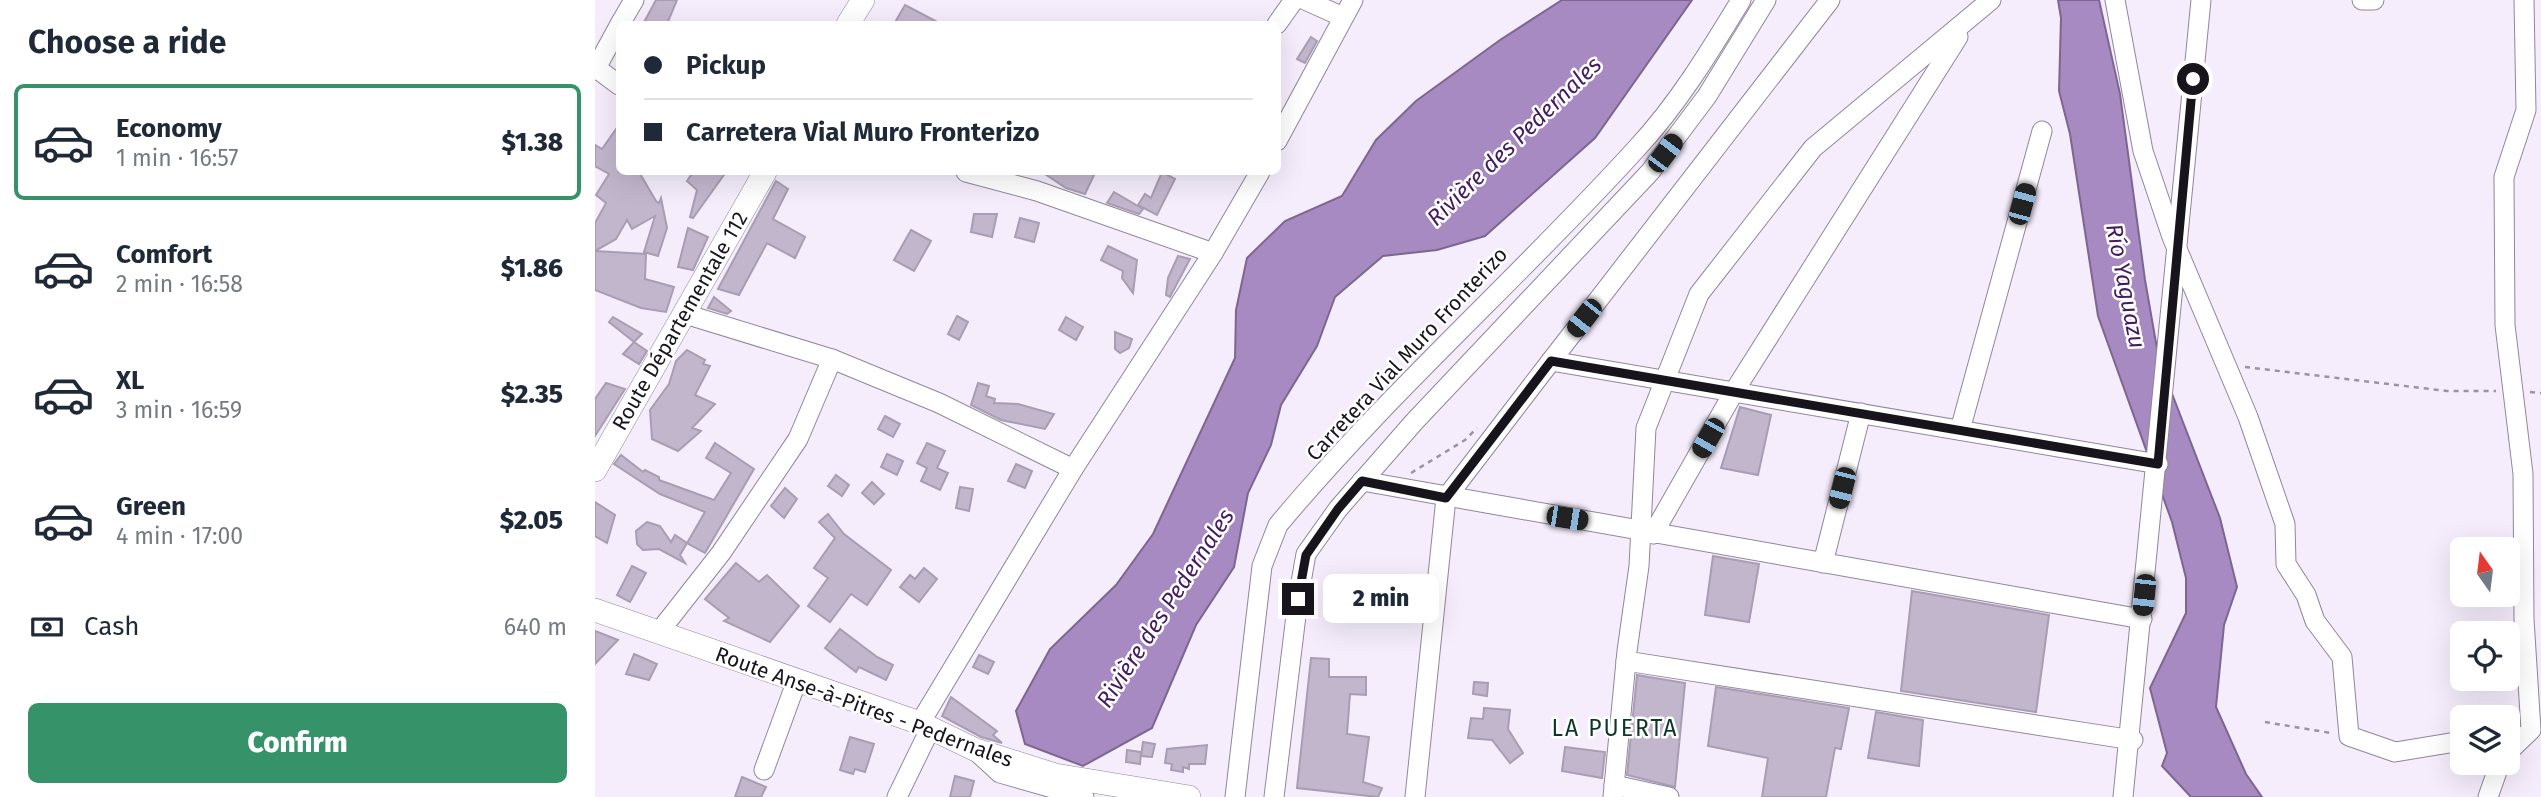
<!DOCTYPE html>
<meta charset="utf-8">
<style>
body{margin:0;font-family:"Fira Sans",sans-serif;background:#f6f6f7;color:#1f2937;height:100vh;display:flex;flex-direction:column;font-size:26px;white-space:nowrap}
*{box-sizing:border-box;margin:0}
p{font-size:23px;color:#747a83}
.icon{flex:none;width:38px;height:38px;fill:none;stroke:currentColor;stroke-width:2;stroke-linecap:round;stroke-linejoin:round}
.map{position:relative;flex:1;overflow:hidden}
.side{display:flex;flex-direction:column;background:#fff;width:595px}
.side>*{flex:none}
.banner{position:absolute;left:21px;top:21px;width:665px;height:154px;border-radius:10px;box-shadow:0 7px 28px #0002;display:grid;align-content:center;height:154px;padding:0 28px;background:#fff}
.needle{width:46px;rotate:346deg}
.fabs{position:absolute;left:1855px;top:537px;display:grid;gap:14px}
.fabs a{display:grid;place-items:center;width:70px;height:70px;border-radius:10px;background:#fff;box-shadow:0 7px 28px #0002;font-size:35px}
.end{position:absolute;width:32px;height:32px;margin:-16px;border:9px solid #18141c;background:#fff;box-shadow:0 0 0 4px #fff}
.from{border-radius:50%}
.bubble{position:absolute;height:49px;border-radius:10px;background:#fff;box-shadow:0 7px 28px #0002;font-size:23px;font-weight:800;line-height:49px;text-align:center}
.car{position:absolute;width:21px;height:42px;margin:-21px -10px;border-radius:9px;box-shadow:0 0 5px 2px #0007;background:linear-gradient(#222 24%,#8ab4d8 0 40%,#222 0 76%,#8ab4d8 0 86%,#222 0)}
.banner b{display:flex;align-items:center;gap:24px;height:66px;font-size:26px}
.banner b+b{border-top:2px solid #e0e1e3}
.banner i{width:18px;height:18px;background:#1f2937}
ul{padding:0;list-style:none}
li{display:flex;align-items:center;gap:21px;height:116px;margin:0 14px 10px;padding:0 14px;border:4px solid transparent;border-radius:10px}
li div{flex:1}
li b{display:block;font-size:26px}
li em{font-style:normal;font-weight:800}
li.selected{border-color:#369268}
li>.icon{width:63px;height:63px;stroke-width:1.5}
h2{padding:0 28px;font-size:32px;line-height:84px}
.pay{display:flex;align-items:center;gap:18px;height:77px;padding:0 28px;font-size:26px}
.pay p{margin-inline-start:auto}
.action{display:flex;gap:14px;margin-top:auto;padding:14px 28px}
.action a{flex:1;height:80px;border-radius:10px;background:#369268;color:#fff;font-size:28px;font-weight:800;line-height:80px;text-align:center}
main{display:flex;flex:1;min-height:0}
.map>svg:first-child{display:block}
</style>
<main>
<section class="side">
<h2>Choose a ride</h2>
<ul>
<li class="selected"><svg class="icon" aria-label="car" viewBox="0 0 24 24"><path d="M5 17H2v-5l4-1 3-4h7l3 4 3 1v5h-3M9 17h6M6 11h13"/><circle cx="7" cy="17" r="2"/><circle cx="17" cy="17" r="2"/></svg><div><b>Economy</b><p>1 min · 16:57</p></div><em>$1.38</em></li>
<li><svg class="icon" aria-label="car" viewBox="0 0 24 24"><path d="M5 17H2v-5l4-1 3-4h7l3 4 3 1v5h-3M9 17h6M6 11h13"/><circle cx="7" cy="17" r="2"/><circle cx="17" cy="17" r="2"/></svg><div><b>Comfort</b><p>2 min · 16:58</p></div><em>$1.86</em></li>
<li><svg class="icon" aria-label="car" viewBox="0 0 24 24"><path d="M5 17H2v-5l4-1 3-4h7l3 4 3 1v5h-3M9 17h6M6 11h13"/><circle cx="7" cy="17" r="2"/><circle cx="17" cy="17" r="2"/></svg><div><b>XL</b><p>3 min · 16:59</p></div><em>$2.35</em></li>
<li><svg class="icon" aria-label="car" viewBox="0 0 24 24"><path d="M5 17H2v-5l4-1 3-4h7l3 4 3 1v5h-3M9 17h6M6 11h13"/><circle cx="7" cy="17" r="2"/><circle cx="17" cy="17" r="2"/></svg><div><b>Green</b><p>4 min · 17:00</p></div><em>$2.05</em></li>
</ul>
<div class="pay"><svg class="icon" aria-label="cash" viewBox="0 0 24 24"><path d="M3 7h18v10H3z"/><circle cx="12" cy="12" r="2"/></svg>Cash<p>640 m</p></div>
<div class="action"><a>Confirm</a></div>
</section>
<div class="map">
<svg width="1946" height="797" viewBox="0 0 1946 797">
<rect width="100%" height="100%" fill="#f5edfc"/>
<g fill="#a78ac1" stroke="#7c6790" stroke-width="2">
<polygon points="967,0 1097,0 1000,138 890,236 842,250 788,256 740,297 722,346 686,405 676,445 653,493 639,567 601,625 557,728 488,766 430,744 421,711 455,649 521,585 558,534 640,358 641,310 652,258 690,221 747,196 781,140 821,101 905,40"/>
<polygon points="1463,0 1504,0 1525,94 1550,280 1564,360 1625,518 1642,587 1629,625 1621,707 1651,774 1667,797 1596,797 1567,766 1572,753 1555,688 1591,613 1591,578 1577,522 1503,316 1475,134 1464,91 1466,18"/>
</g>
<g fill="#c2b6cd" stroke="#a89db3" stroke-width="2">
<polygon points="61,0 82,0 72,24 48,24"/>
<polygon points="310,5 346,24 299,24"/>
<polygon points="716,37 722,41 710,63 702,59"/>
<polygon points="24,125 24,172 44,172 61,201 64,203 66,198 72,228 63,256 49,252 60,216 37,229 32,220 21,239 0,251 0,223 11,203 1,195 14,174 0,166 0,145 7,149"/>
<polygon points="98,172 131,172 98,218 95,217 102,190 92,181"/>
<polygon points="447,172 490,172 499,175 490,194 471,188"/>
<polygon points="567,172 580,179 562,215 543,205 550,194 556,198"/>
<polygon points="181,181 193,189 178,219 210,237 200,258 172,243 144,295 123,289"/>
<polygon points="519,192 548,209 544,214 512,203"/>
<polygon points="379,214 402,214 397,237 376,232"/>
<polygon points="425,218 444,223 439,242 420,237"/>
<polygon points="93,228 113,237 98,270 83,267"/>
<polygon points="316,230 336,241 319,271 299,260"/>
<polygon points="513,246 542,260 538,293 527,278 528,271 506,260"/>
<polygon points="0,251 51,254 50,279 79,287 71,312 46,308 0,290"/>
<polygon points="583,256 595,259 575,297 571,295 573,278"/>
<polygon points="119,297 136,311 132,314 113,308"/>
<polygon points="362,316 373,322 364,340 353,334"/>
<polygon points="18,317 47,334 39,342 14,322"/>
<polygon points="471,317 488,327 481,340 464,330"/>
<polygon points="520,332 537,339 534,348 525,353 520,349"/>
<polygon points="39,342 52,351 44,364 28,354"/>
<polygon points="92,350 110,360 108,364 115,366 100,395 120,404 97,428 106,431 83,451 57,439 55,410 74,384 81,361"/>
<polygon points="11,383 30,389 0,436 0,399"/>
<polygon points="383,383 394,386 391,396 400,399 399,403 423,404 459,414 450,429 406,420 376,405"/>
<polygon points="1145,407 1176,415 1163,475 1126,468"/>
<polygon points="290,416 305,424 298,437 283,429"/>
<polygon points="120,443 159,469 110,553 92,543 110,512 65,494 19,464 26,455 48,472 50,470 64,477 64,480 119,500 136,473 111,458"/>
<polygon points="332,443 350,451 342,468 353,473 345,490 326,481 332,468 322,463"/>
<polygon points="292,454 308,461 302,475 286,467"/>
<polygon points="421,464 437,471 430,488 413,481"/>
<polygon points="241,475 254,485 247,496 233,486"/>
<polygon points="277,482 289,494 279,504 267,493"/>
<polygon points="365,487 378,489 374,511 361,508"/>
<polygon points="190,488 202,499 189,518 176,506"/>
<polygon points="0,502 20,515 12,543 0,536"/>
<polygon points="233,514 249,534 296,570 272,605 256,594 235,622 213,606 233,578 219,568 240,538 224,522"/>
<polygon points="52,522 65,526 76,542 80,535 92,543 85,555 90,563 64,549 48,550 42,544 41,531"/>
<polygon points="1118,556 1164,564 1154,622 1110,615"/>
<polygon points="141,563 164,582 172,575 204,606 175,642 129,621 134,618 110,599"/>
<polygon points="37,566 51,573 35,602 22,595"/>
<polygon points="329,568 342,579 324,602 305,587 315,575 320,579"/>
<polygon points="1317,591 1454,615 1441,712 1306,691"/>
<polygon points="245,629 282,657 298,665 291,680 264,667 261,672 230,648"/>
<polygon points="0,631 23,640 0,664"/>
<polygon points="39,654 62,664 54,680 31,674"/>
<polygon points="384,655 399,662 393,674 378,667"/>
<polygon points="716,658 734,659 734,677 771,677 771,695 755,694 752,734 774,737 768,782 787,788 783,797 702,788"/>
<polygon points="1042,675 1090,683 1080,787 1032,775"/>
<polygon points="879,682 893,683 892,696 878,694"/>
<polygon points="1121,687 1254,708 1246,749 1240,748 1231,797 1167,797 1173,758 1113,746"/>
<polygon points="356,697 402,731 398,735 407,743 386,737 347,716"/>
<polygon points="889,708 915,710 913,729 928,753 915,763 897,740 873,738 876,718 888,719"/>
<polygon points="1281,712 1328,720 1324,766 1273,758"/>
<polygon points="255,737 279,744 270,772 260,769 258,774 245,770"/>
<polygon points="548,742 560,744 557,757 546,756"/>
<polygon points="612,745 610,764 594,764 594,769 588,767 588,772 576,770 577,764 570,763 572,749"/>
<polygon points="970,747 1010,752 1007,778 967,771"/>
<polygon points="532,750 546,752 545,764 531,762"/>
<polygon points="360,776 379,781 375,797 355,797"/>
<polygon points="147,777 171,787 166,797 140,797"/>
</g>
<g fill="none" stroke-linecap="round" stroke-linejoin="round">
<defs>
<g id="minor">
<polyline points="710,0 748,17"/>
<polyline points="1520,0 1548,151 1577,237 1653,417 1690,524 1691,564 1711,595 1720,621 1747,657 1754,736 1800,752 1867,741"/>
<polyline points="1767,0 1779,0"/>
<polyline points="25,24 39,0"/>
<polyline points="682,24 699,0"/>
<polyline points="1,68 24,85"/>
<polyline points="0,70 24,26"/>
<polyline points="682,141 758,0"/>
<polyline points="371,172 442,191 618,253"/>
<polyline points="90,314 237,359 344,403 478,469"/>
<polyline points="956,361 1235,0"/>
<polyline points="1365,430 1447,131"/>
<polyline points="767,481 1547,619"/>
<polyline points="1058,534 1140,390 1363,37"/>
<polyline points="1228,563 1266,413"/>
<polyline points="64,632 126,553 203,439 237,359"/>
<polyline points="1031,661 1538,740"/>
<polyline points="325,723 478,469 618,253 665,172"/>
<polyline points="381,751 405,773 489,797"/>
<polyline points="1913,752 1936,730 1929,619 1928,474 1910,325 1909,177 1931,110 1929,0"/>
<polyline points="169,770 202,680"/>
<polyline points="1019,785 1074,797"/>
<polyline points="302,797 336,727"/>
<path d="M 640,797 L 667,566 L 683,525 C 794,392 926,276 1042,148 C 1083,104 1115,51 1146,0"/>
<polyline points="679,797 703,599 711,554 743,509 819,422 1055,172 1112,96 1171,0"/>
<polyline points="820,797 851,498 956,361 1563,464"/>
<polyline points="1018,797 1032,651 1044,566 1051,428 1104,294 1218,148 1396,0"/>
<polyline points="1528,797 1606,0"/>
<polyline points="1893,797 1905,763"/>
</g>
<g id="major">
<polyline points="253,24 268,0"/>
<polyline points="0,470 170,172"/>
<polyline points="0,610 325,723 381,750 460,775 594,797"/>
</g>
</defs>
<use href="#minor" stroke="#91869b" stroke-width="21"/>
<use href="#major" stroke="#91869b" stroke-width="24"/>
<g stroke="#9a94a0" stroke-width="2.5" stroke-dasharray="5 5" stroke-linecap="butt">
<polyline points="1650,367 1852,391 1901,391"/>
<polyline points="1935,392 1946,393"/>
<polyline points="816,473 870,440 882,428"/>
<polyline points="1670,722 1736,733"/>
</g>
<use href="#minor" stroke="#fff" stroke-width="19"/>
<use href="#major" stroke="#fff" stroke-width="23"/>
</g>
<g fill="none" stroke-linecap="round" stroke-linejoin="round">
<polyline stroke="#18141c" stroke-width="9" points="703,599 711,555 743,509 767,481 851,498 956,361 1563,464 1598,79"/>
</g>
<g text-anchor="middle" stroke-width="5" stroke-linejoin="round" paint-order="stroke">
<g font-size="21" fill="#18141c" stroke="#fff">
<text transform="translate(85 321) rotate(-60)" y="7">Route Départementale 112</text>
<text transform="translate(812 354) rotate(-47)" y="7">Carretera Vial Muro Fronterizo</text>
<text transform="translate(269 707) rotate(20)" y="7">Route Anse-à-Pitres - Pedernales</text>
</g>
<g font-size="23" font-style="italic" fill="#431b5e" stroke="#fff">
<text transform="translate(919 141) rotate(-44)" y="8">Rivière des Pedernales</text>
<text transform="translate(1531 286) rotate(79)" y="8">Río Yaguazu</text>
<text transform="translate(570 608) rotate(-57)" y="8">Rivière des Pedernales</text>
</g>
<g font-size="23" letter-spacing="2" fill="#0c3926" stroke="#fff">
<text x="1020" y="736">LA PUERTA</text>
</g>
</g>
</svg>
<div class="fabs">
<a><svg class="needle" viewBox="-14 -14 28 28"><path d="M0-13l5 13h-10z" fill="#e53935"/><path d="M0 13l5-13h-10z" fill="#747a83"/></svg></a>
<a><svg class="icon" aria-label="locate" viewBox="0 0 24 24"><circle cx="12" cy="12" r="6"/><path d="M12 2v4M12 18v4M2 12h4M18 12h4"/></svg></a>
<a><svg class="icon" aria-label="layers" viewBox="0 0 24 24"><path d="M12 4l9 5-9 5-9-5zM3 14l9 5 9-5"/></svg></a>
</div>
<i class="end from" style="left:1598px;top:79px"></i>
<i class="end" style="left:703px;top:599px"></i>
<div class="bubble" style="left:728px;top:574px;width:116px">2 min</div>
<i class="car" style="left:1070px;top:153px;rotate:37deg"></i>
<i class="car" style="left:1427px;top:204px;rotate:15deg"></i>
<i class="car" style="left:989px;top:318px;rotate:218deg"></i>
<i class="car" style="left:1113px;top:438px;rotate:210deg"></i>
<i class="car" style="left:1247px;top:488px;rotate:194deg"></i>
<i class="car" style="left:972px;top:518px;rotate:99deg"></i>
<i class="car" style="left:1549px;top:595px;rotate:186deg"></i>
<div class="banner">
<b><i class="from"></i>Pickup</b>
<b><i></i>Carretera Vial Muro Fronterizo</b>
</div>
</div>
</main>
